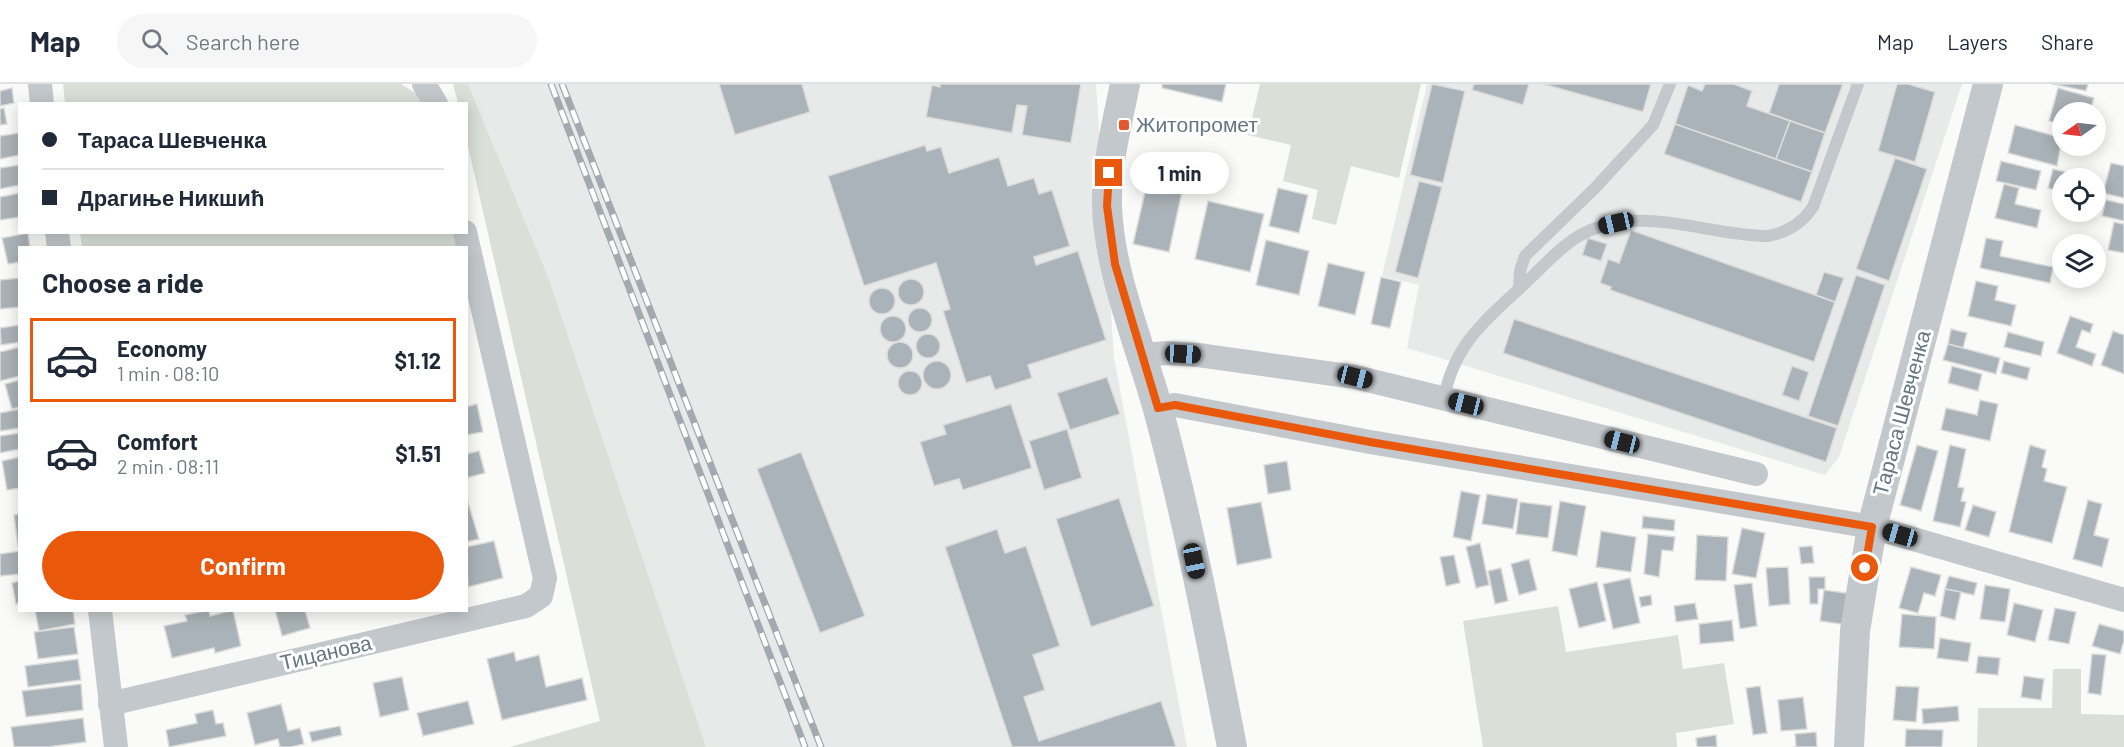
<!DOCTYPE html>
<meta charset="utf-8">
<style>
body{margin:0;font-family:Barlow,sans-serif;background:#f6f6f7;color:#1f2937;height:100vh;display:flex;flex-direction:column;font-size:22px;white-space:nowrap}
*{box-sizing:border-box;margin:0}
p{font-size:20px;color:#747a83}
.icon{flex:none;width:33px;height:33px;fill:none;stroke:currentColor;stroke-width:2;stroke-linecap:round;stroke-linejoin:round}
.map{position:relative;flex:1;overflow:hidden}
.drawer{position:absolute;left:18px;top:162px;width:450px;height:366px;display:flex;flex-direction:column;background:#fff;border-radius:0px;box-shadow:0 3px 15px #0003}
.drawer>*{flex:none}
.top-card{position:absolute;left:18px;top:18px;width:450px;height:132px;border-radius:0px;box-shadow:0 3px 15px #0003;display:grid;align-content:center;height:132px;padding:0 24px;background:#fff}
.needle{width:39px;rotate:256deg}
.controls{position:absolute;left:2052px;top:18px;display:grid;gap:12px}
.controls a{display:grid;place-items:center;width:54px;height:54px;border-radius:50%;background:#fff;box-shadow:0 3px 15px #0003;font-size:30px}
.end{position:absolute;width:27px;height:27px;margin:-14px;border:8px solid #ea580c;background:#fff;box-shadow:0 0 0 3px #fff}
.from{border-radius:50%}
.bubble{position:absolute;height:42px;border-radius:21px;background:#fff;box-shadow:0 3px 15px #0003;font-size:20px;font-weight:700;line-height:42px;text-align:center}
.car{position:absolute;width:18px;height:36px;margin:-18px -9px;border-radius:8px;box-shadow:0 0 4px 2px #0007;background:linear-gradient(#222 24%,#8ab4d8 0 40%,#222 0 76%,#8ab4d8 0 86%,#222 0)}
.top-card b{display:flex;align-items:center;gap:21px;height:57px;font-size:22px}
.top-card b+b{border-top:2px solid #e0e1e3}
.top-card i{width:15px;height:15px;background:#1f2937}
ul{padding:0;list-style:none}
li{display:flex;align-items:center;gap:18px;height:84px;margin:0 12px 9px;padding:0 12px;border:3px solid transparent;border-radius:0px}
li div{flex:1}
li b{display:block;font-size:22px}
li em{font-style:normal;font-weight:700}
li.active{border-color:#ea580c}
li>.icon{width:54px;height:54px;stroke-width:1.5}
h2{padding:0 24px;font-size:27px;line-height:72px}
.action{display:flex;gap:12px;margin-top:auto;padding:12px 24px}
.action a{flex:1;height:69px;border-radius:36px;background:#ea580c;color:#fff;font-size:24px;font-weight:700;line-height:69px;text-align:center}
header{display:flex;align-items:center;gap:36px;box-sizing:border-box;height:84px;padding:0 30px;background:#fff;border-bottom:2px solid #e0e1e3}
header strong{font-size:28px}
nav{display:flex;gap:33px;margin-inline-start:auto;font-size:21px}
.search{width:420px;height:54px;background:#f6f6f7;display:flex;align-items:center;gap:15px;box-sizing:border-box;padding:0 21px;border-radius:33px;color:#747a83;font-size:22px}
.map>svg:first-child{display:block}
</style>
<header>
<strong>Map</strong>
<div class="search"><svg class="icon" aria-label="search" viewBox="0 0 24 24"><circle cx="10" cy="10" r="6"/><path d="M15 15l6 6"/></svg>Search here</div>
<nav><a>Map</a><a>Layers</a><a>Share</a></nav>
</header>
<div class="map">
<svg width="2124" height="663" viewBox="0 0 2124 663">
<rect width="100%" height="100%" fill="#fafaf8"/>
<g fill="#e8e9e9">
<polygon points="468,0 1096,0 1114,274 1187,663 706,663 549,195"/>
<polygon points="1427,0 1962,0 1839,373 1825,391 1407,264 1419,201 1382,192"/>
</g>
<g fill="#dadfd7">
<polygon points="63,0 401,0 422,13 424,19 65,19"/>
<polygon points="453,0 468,0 549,195 706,663 510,663 600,637 467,58 466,20 458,19"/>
<polygon points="1260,0 1421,0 1399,94 1351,82 1336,141 1312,135 1318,106 1283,97 1291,61 1248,51"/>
<polygon points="456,148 460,163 82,164 80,149"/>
<polygon points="1558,522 1566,568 1678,551 1683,585 1724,579 1734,640 1676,649 1677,663 1483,663 1463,537"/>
<polygon points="2053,585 2081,585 2081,630 2124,631 2124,663 1977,663 1978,624 2052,624"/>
</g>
<g fill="#aab3b9" stroke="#dcdcda" stroke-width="1.5">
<polygon points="719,0 802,0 810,28 735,51"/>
<polygon points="940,0 1081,0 1071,59 1022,51 1027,22 1017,21 1012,49 926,33 932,1 940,3"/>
<polygon points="1162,0 1226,0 1222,18 1162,4"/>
<polygon points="1432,0 1465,7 1443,99 1410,91"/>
<polygon points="1474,0 1529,0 1523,21 1472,6"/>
<polygon points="1543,0 1651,0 1643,28"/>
<polygon points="1705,0 1734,0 1752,7 1747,22 1790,37 1776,75 1675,40 1688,1 1702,7"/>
<polygon points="1779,0 1843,0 1825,49 1769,29"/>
<polygon points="1897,0 1908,0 1935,8 1915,78 1878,67"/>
<polygon points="2052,0 2088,0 2086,7"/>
<polygon points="12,4 14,19 0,22 0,7"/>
<polygon points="2058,4 2094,14 2090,28 2062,28 2062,40 2049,37"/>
<polygon points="4,24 7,40 0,41 0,25"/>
<polygon points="1790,37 1825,49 1812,88 1776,75"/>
<polygon points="1675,40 1812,88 1801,118 1664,70"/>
<polygon points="2015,41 2062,54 2057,82 2008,69"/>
<polygon points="19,49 20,71 0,75 0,52"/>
<polygon points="925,61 927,67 941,63 949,89 999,73 1008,102 1034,94 1039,110 1052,106 1070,162 1034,173 1036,181 1078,167 1106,256 1028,281 1032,294 995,306 990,292 966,299 943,227 950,225 936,179 864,202 828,92"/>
<polygon points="1895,74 1927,85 1889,197 1856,185"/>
<polygon points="2001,77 2041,87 2036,106 1996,97"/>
<polygon points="2111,79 2124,82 2124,114 2103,109"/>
<polygon points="20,81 20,101 0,105 0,84"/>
<polygon points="2053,85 2083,92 2083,94 2062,94 2062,108 2048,104"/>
<polygon points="1148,95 1183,103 1169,168 1133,160"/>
<polygon points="1419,97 1442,103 1418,194 1395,188"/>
<polygon points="2004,100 2019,104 2015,120 2041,126 2037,144 1995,134"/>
<polygon points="1278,104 1308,111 1299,149 1269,142"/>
<polygon points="20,109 20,133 0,136 0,113"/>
<polygon points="2106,116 2124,120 2124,137 2102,132"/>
<polygon points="1208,117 1264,130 1250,188 1195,175"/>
<polygon points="2114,138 2124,140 2124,169 2108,166"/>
<polygon points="1631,146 1835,218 1814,278 1610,206 1611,203 1600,199 1608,175 1619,179"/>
<polygon points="28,149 30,164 20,164 20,178 8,180 2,154"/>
<polygon points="1588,154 1607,160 1601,177 1582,171"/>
<polygon points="1986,154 2003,157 2000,172 2053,183 2050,199 1980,184"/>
<polygon points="1266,156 1309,167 1299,211 1256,201"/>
<polygon points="1328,179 1365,188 1355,231 1318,222"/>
<polygon points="1824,188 1844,194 1835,218 1816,211"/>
<polygon points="1856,191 1885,201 1838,342 1808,332"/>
<polygon points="1381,193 1401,198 1390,244 1371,240"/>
<polygon points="20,194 20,223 0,225 0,196"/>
<circle cx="911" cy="208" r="13"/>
<polygon points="1976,197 1998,202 1995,216 2016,221 2011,242 1968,232"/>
<circle cx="882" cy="217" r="13"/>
<circle cx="920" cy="236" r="12"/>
<circle cx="893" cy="245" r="13"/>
<polygon points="2070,232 2093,240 2090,249 2082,246 2076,263 2096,270 2092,282 2057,269"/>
<polygon points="1514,235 1837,344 1826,378 1503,269"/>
<polygon points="20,241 20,258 1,261 0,244"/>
<polygon points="1951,245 1967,249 1963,264 1948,260"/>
<polygon points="2113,247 2124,251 2124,290 2101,281"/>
<polygon points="2008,248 2044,258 2041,272 2004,263"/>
<circle cx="928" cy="262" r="12"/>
<circle cx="900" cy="271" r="13"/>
<polygon points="1948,260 2000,274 1996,290 1943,276"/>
<polygon points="20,263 20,292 0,297 0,268"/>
<polygon points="2004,277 2030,284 2027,296 2001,289"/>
<circle cx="937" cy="291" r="14"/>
<polygon points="1792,282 1809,288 1799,317 1782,311"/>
<polygon points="1952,282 1982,290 1978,307 1948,299"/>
<circle cx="910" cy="299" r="12"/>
<polygon points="1107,293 1120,330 1070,346 1057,309"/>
<polygon points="20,296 20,323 12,325 5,300"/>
<polygon points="1980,316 1998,320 1990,357 1941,346 1946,324 1977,331"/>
<polygon points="477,320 483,348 466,351 466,323"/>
<polygon points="1011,320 1032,384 963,406 959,395 934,402 920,358 946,350 943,341"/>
<polygon points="20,325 20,344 0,347 0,329"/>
<polygon points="1067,345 1082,394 1044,406 1029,357"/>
<polygon points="20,349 20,365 0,369 0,352"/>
<polygon points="1917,361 1938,367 1921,427 1900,421"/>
<polygon points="1950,361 1966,365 1958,403 1964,404 1961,417 1966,418 1960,443 1933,437"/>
<polygon points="2030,361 2046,366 2042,383 2047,385 2044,397 2067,403 2052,459 2009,448"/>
<polygon points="479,367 485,389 466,394 466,370"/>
<polygon points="801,368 865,532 820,549 757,385"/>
<polygon points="20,373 20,404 7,406 2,377"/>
<polygon points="1287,377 1291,406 1268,410 1264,381"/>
<polygon points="1461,407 1480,411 1471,457 1453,453"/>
<polygon points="1487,410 1518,415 1513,445 1482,440"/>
<polygon points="466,412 479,455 466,458"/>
<polygon points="1119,414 1154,522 1091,543 1056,435"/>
<polygon points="2088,416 2102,420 2094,451 2109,455 2102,483 2073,475"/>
<polygon points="1560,417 1586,422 1577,472 1552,467"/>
<polygon points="1261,418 1272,474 1237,481 1227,424"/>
<polygon points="1520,418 1552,422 1548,454 1516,450"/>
<polygon points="1973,421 1996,428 1989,453 1965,446"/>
<polygon points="20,430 20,463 18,463 14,431"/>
<polygon points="1643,432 1675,436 1674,447 1642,444"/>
<polygon points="1742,444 1765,449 1756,494 1732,490"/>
<polygon points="997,445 1005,469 1026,462 1060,562 1033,571 1045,606 1024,613 1039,657 1161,617 1176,663 1012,663 945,463"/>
<polygon points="1601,447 1636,453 1631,488 1596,483"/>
<polygon points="1648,450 1675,453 1673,467 1662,466 1659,493 1644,490"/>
<polygon points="1697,451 1728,453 1726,497 1695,496"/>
<polygon points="494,457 503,494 468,503 466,463"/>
<polygon points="1480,459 1489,501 1476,504 1466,463"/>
<polygon points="1812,462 1814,479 1801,480 1799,463"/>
<polygon points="20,467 20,490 0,492 0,470"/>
<polygon points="1454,471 1460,499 1446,502 1440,473"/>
<polygon points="1529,475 1537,506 1519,511 1511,480"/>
<polygon points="1788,483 1790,520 1769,522 1766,484"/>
<polygon points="1911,483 1941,491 1935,512 1924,509 1918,529 1899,524"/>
<polygon points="1501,484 1508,517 1495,520 1488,487"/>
<polygon points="1949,492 1977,499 1974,511 1945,505"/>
<polygon points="1809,493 1825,493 1825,505 1818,505 1818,520 1810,520"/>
<polygon points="1630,494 1640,539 1613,545 1603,500"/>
<polygon points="20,497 20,519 16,520 12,499"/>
<polygon points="1597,498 1606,537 1579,544 1569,505"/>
<polygon points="1752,499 1757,542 1740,545 1734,501"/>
<polygon points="1985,501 2010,505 2005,538 1980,535"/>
<polygon points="1945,505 1961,508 1955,536 1940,532"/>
<polygon points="1824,506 1853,510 1848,541 1820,537"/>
<polygon points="1651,511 1652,521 1641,523 1639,513"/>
<polygon points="1695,519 1698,535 1676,538 1674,522"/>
<polygon points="2014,519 2043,526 2035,558 2007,551"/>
<polygon points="2055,524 2076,528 2069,560 2048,556"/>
<polygon points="35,526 73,526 75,540 39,547"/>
<polygon points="209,526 210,532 233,526 241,562 215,569 214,564 172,574 164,542 187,537 185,531"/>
<polygon points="275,526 305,526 310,544 282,552"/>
<polygon points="1902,530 1936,533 1934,565 1899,563"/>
<polygon points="1732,536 1734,557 1700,560 1699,540"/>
<polygon points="2099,540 2124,547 2124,557 2120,570 2092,562"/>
<polygon points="74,543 78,570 38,575 34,548"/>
<polygon points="1940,554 1971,559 1968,578 1937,574"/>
<polygon points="514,568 516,577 539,571 546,603 582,594 587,616 502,636 487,575"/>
<polygon points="2092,570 2106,571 2101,611 2088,609"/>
<polygon points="1978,572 2000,574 1998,591 1976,589"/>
<polygon points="78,575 81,596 28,603 25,582"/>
<polygon points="2024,592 2044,595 2041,616 2021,613"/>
<polygon points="402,593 409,626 380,633 373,599"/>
<polygon points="81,600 83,626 26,633 22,607"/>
<polygon points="1760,602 1767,649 1753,651 1746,604"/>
<polygon points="1896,602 1919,603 1916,638 1893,636"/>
<polygon points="1803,613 1807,645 1781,647 1778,616"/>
<polygon points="468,617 474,640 423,652 417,629"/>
<polygon points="281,620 288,647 300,644 304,660 291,663 280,663 278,655 255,661 247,629"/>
<polygon points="1958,622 1959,637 1923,640 1922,625"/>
<polygon points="213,626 216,640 223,639 226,652 169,663 166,646 197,639 195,630"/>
<polygon points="83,634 86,658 47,663 14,663 11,643"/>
<polygon points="340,642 342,651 312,658 309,648"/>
<polygon points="1906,645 1943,646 1942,663 1905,663"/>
<polygon points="1816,648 1817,663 1793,663 1796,663 1795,650"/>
<polygon points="1716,651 1717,663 1697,663 1696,654"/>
</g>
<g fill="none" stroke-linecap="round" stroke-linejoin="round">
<g stroke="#c3c8cc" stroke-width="12">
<polyline points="1519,205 1520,187 1525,172 1595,104 1653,41 1670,0"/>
<path d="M 1444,314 C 1454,262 1483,238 1520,204 C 1557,170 1576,140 1631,137 C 1674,134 1724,152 1768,152 C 1788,148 1801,140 1813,123 L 1858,0"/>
</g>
<g stroke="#c3c8cc" stroke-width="24">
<polyline points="40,0 42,20"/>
<polyline points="424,0 436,20"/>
<polyline points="57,148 59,164"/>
<polyline points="1142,271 1168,269 1198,271 1355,293 1756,390"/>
<polyline points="1157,324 1175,321 1370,358 1872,443 2124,516"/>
<polyline points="100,526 116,663"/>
<polyline points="110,620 526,522 541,512 545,494 465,148"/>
</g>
<g stroke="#c3c8cc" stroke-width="30">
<path d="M 1125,0 C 1117,40 1106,81 1107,122 C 1109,188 1140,261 1158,325 C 1188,436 1210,550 1232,663"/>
<polyline points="1849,663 1855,547 1872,443 1988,0"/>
</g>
<defs>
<g id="rail">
<polyline points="551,0 805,663"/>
<polyline points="562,0 821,663"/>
</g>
</defs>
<use href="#rail" stroke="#a2aab0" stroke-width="7"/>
<use href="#rail" stroke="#fff" stroke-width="4.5" stroke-dasharray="14" stroke-linecap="butt"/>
</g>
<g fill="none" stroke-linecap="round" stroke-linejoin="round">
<polyline stroke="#ea580c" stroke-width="8" points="1109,89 1107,122 1115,180 1158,324 1175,321 1370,358 1872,443 1865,484"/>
</g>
<rect fill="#e4572e" stroke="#fff" stroke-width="2" x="1118" y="35" width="12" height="12" rx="3"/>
<g text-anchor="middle" stroke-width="6" stroke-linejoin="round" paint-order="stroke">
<g font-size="21" fill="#657683" stroke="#fff" text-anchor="start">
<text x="1136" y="48">Житопромет</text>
</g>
<g font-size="21" fill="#657683" stroke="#fff">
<text transform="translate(1902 329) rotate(-75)" y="7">Тараса Шевченка</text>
<text transform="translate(326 569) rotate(-13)" y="7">Тицанова</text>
</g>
</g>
</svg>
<div class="controls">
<a><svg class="needle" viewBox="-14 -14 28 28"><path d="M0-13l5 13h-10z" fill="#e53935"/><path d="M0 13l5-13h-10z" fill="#747a83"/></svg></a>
<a><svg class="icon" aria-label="locate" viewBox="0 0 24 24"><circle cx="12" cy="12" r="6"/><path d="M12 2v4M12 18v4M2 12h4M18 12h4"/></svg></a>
<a><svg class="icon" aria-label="layers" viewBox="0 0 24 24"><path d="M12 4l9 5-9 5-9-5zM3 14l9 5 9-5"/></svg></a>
</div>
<i class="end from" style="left:1865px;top:484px"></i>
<i class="end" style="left:1109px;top:89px"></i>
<div class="bubble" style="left:1130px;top:68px;width:99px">1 min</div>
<i class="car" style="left:1616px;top:139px;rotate:257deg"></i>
<i class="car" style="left:1183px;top:270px;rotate:93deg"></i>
<i class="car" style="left:1355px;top:293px;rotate:104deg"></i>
<i class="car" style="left:1466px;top:320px;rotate:284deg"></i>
<i class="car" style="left:1622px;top:358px;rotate:284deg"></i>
<i class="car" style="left:1900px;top:451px;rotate:286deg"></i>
<i class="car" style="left:1194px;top:477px;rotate:168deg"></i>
<div class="top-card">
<b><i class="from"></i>Тараса Шевченка</b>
<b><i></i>Драгиње Никшић</b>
</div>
<section class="drawer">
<h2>Choose a ride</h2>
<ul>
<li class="active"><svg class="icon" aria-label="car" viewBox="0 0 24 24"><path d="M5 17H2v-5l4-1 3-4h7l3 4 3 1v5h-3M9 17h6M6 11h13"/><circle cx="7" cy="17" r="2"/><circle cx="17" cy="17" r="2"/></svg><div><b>Economy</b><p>1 min · 08:10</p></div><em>$1.12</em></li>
<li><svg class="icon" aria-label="car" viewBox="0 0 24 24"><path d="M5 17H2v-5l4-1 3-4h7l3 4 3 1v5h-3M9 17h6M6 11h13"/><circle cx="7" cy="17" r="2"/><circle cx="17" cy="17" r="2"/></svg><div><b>Comfort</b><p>2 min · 08:11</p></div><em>$1.51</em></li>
</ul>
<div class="action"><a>Confirm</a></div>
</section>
</div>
